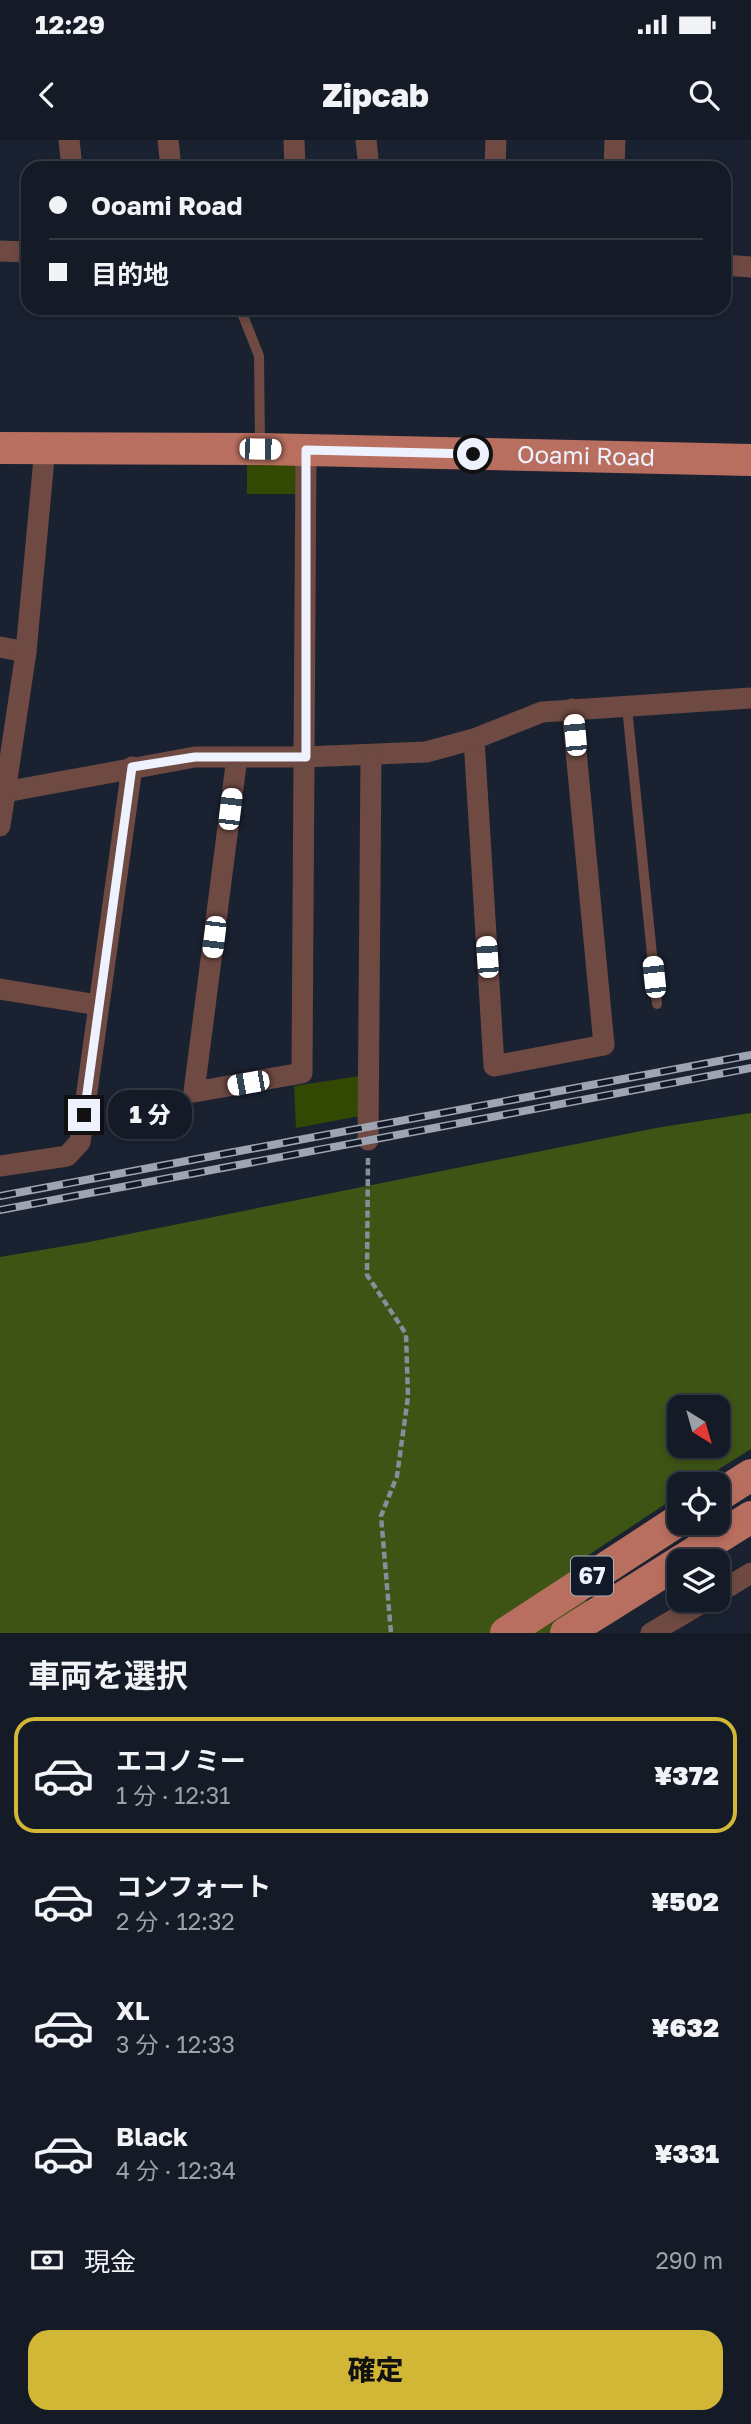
<!DOCTYPE html>
<html lang="ja">
<meta charset="utf-8">
<style>
body{margin:0;font-family:"Golos Text","Noto Sans JP",sans-serif;background:#212732;color:#f1f3f6;height:100vh;display:flex;flex-direction:column;font-size:26px;white-space:nowrap}
*{box-sizing:border-box;margin:0}
p{font-size:23px;color:#9da1a7}
.icon{flex:none;width:38px;height:38px;fill:none;stroke:currentColor;stroke-width:2;stroke-linecap:round;stroke-linejoin:round}
.map{position:relative;height:1493px;overflow:hidden}
.panel{display:flex;flex-direction:column;background:#141a26;flex:1}
.panel>*{flex:none}
.guide{position:absolute;left:21px;top:21px;width:710px;height:154px;border-radius:21px;box-shadow:0 4px 10px #0003,0 0 0 2px #333843;display:grid;align-content:center;height:154px;padding:0 28px;background:#141a26}
.needle{width:46px;rotate:143deg}
.fabs{position:absolute;left:667px;top:1255px;display:grid;gap:14px}
.fabs a{display:grid;place-items:center;width:63px;height:63px;border-radius:14px;background:#141a26;box-shadow:0 4px 10px #0003,0 0 0 2px #333843;font-size:35px}
.end{position:absolute;width:32px;height:32px;margin:-16px;border:9px solid #edf2fe;background:#111;box-shadow:0 0 0 4px #111}
.from{border-radius:50%}
.bubble{position:absolute;height:49px;border-radius:21px;background:#141a26;box-shadow:0 4px 10px #0003,0 0 0 2px #333843;font-size:23px;font-weight:800;line-height:49px;text-align:center}
.car{position:absolute;width:21px;height:42px;margin:-21px -10px;border-radius:9px;box-shadow:0 0 5px 2px #0007;background:linear-gradient(#fff 24%,#345 0 40%,#fff 0 76%,#345 0 86%,#fff 0)}
.guide b{display:flex;align-items:center;gap:24px;height:66px;font-size:26px}
.guide b+b{border-top:2px solid #333843}
.guide i{width:18px;height:18px;background:#f1f3f6}
ul{padding:0;list-style:none}
li{display:flex;align-items:center;gap:21px;height:116px;margin:0 14px 10px;padding:0 14px;border:4px solid transparent;border-radius:21px}
li div{flex:1}
li b{display:block;font-size:26px}
li em{font-style:normal;font-weight:800}
li.current{border-color:#d2b635}
li>.icon{width:63px;height:63px;stroke-width:1.5}
h2{padding:0 28px;font-size:32px;line-height:84px}
.pay{display:flex;align-items:center;gap:18px;height:77px;padding:0 28px;font-size:26px}
.pay p{margin-inline-start:auto}
.action{display:flex;gap:14px;margin-top:auto;padding:14px 28px}
.action a{flex:1;height:80px;border-radius:21px;background:#d2b635;color:#111;font-size:28px;font-weight:800;line-height:80px;text-align:center}
.status{display:flex;justify-content:space-between;align-items:center;height:49px;padding:0 35px;background:#141a26;direction:ltr}
.status svg{height:19px;fill:currentColor}
header{display:flex;justify-content:space-between;align-items:center;height:91px;padding:0 28px;background:#141a26;font-size:32px;font-weight:800}
.map>svg:first-child{display:block}
</style>
<div class="status"><b>12:29</b><svg viewBox="0 0 49 12"><path d="M0 12V9h3v3zM5 12V6h3v6zM10 12V3h3v9zM15 12V0h3v12zM26 1h20v11H26zM47 4h2v5h-2z"/></svg></div>
<header><svg class="icon" aria-label="back" viewBox="0 0 24 24"><path d="M15 5l-7 7 7 7"/></svg>Zipcab<svg class="icon" aria-label="search" viewBox="0 0 24 24"><circle cx="10" cy="10" r="6"/><path d="M15 15l6 6"/></svg></header>
<div class="map">
<svg width="751" height="1493" viewBox="0 0 751 1493">
<rect width="100%" height="100%" fill="#1a2232"/>
<g fill="#334803">
<polygon points="294,322 299,329 299,354 247,354 247,323"/>
<polygon points="359,936 360,976 296,988 294,946"/>
</g>
<path fill="#3e5415" fill-rule="evenodd" d="M 751,973 L 751,1309 L 695,1344 L 679,1344 L 679,1355 L 575,1424 L 596,1493 L 0,1493 L 0,1117 L 89,1102 L 656,988 ZM 679,1267 L 718,1267 L 718,1306 L 679,1306 Z"/>
<g fill="none" stroke-linecap="round" stroke-linejoin="round">
<polyline stroke="#868d9b" stroke-width="4.5" stroke-dasharray="7 3.5" stroke-linecap="butt" points="368,1018 367,1135 406,1194 408,1257 397,1336 381,1376 391,1493"/>
<g stroke="#6e4a42" stroke-width="10">
<polyline points="240,168 259,216 260,305"/>
<polyline points="627,567 657,864"/>
</g>
<g stroke="#6e4a42" stroke-width="21">
<polyline points="69,0 72,28"/>
<polyline points="168,0 171,28"/>
<polyline points="294,0 295,28"/>
<polyline points="366,0 369,28"/>
<polyline points="495,28 496,0"/>
<polyline points="614,28 615,0"/>
<polyline points="0,111 28,112"/>
<polyline points="724,125 751,127"/>
<polyline points="0,507 26,512"/>
<polyline points="474,599 494,926 604,905 572,569"/>
<polyline points="237,617 194,952 302,933 306,310"/>
<polyline points="0,653 195,617 305,617 426,612 474,599 542,572 751,558"/>
<polyline points="0,686 26,512 45,308"/>
<polyline points="0,849 98,865"/>
<polyline points="368,1000 371,615"/>
<polyline points="0,1026 67,1016 80,1002 132,627"/>
<polyline points="718,1453 751,1433"/>
<polyline points="651,1493 707,1460"/>
</g>
<g stroke="#b96f5f" stroke-width="32">
<path id="s1" d="M 0,308 L 260,309 L 751,320"/>
<polyline points="718,1356 751,1335"/>
<polyline points="506,1493 679,1380"/>
<polyline points="566,1493 751,1377"/>
</g>
<defs>
<g id="rail">
<polyline points="0,1056 751,915"/>
<polyline points="0,1070 751,928"/>
</g>
</defs>
<use href="#rail" stroke="#9ea4b1" stroke-width="8"/>
<use href="#rail" stroke="#111828" stroke-width="5" stroke-dasharray="16" stroke-linecap="butt"/>
</g>
<g fill="none" stroke-linecap="round" stroke-linejoin="round">
<polyline stroke="#edf2fe" stroke-width="9" points="84,975 132,627 195,617 306,617 306,310 473,314"/>
</g>
<g text-anchor="middle" stroke-width="7" stroke-linejoin="round" paint-order="stroke">
<rect fill="#111828" stroke="#abb1be" stroke-width="2" x="571" y="1416.5" width="42" height="39" rx="5"/>
<g font-size="23" font-weight="bold" fill="#edf2fe">
<text x="592" y="1444">67</text>
</g>
<g font-size="24" fill="#edf2fe" stroke="#111828">
<text dy="8" stroke="none"><textPath href="#s1" startOffset="586">Ooami Road</textPath></text>
</g>
</g>
</svg>
<div class="fabs">
<a><svg class="needle" viewBox="-14 -14 28 28"><path d="M0-13l5 13h-10z" fill="#e53935"/><path d="M0 13l5-13h-10z" fill="#9da1a7"/></svg></a>
<a><svg class="icon" aria-label="locate" viewBox="0 0 24 24"><circle cx="12" cy="12" r="6"/><path d="M12 2v4M12 18v4M2 12h4M18 12h4"/></svg></a>
<a><svg class="icon" aria-label="layers" viewBox="0 0 24 24"><path d="M12 4l9 5-9 5-9-5zM3 14l9 5 9-5"/></svg></a>
</div>
<i class="end from" style="left:473px;top:314px"></i>
<i class="end" style="left:84px;top:975px"></i>
<div class="bubble" style="left:108px;top:950px;width:84px">1 分</div>
<i class="car" style="left:260px;top:309px;rotate:91deg"></i>
<i class="car" style="left:575px;top:595px;rotate:355deg"></i>
<i class="car" style="left:230px;top:669px;rotate:7deg"></i>
<i class="car" style="left:214px;top:797px;rotate:187deg"></i>
<i class="car" style="left:487px;top:817px;rotate:356deg"></i>
<i class="car" style="left:654px;top:837px;rotate:354deg"></i>
<i class="car" style="left:248px;top:943px;rotate:260deg"></i>
<div class="guide">
<b><i class="from"></i>Ooami Road</b>
<b><i></i>目的地</b>
</div>
</div>
<section class="panel">
<h2>車両を選択</h2>
<ul>
<li class="current"><svg class="icon" aria-label="car" viewBox="0 0 24 24"><path d="M5 17H2v-5l4-1 3-4h7l3 4 3 1v5h-3M9 17h6M6 11h13"/><circle cx="7" cy="17" r="2"/><circle cx="17" cy="17" r="2"/></svg><div><b>エコノミー</b><p>1 分 · 12:31</p></div><em>¥372</em></li>
<li><svg class="icon" aria-label="car" viewBox="0 0 24 24"><path d="M5 17H2v-5l4-1 3-4h7l3 4 3 1v5h-3M9 17h6M6 11h13"/><circle cx="7" cy="17" r="2"/><circle cx="17" cy="17" r="2"/></svg><div><b>コンフォート</b><p>2 分 · 12:32</p></div><em>¥502</em></li>
<li><svg class="icon" aria-label="car" viewBox="0 0 24 24"><path d="M5 17H2v-5l4-1 3-4h7l3 4 3 1v5h-3M9 17h6M6 11h13"/><circle cx="7" cy="17" r="2"/><circle cx="17" cy="17" r="2"/></svg><div><b>XL</b><p>3 分 · 12:33</p></div><em>¥632</em></li>
<li><svg class="icon" aria-label="car" viewBox="0 0 24 24"><path d="M5 17H2v-5l4-1 3-4h7l3 4 3 1v5h-3M9 17h6M6 11h13"/><circle cx="7" cy="17" r="2"/><circle cx="17" cy="17" r="2"/></svg><div><b>Black</b><p>4 分 · 12:34</p></div><em>¥331</em></li>
</ul>
<div class="pay"><svg class="icon" aria-label="cash" viewBox="0 0 24 24"><path d="M3 7h18v10H3z"/><circle cx="12" cy="12" r="2"/></svg>現金<p>290 m</p></div>
<div class="action"><a>確定</a></div>
</section>
